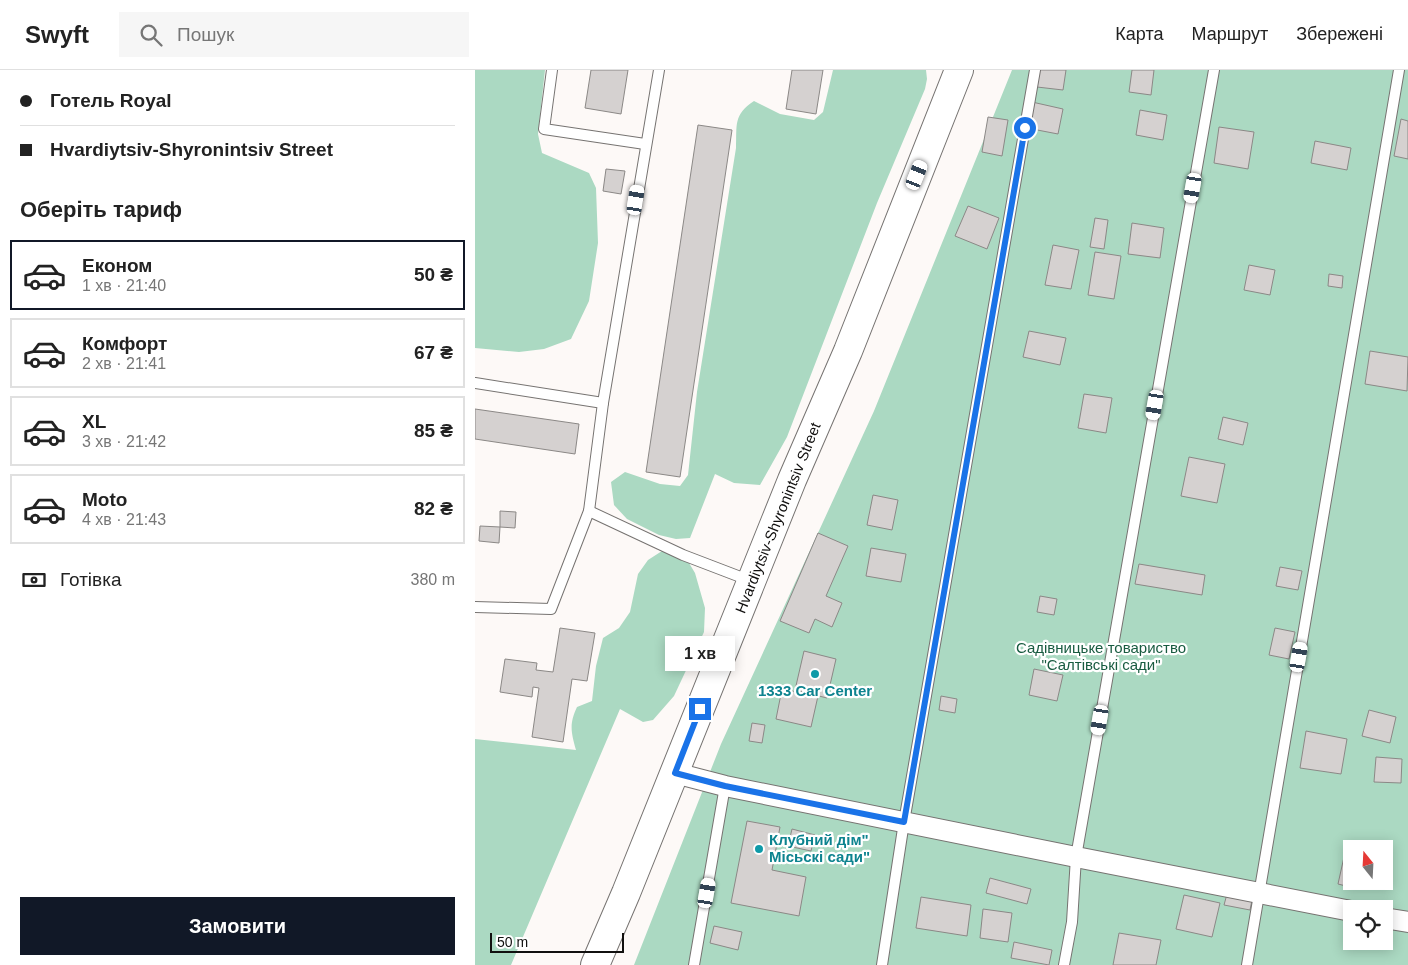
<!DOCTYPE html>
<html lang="uk">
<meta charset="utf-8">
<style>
body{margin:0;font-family:Helvetica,sans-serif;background:#f6f6f6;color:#222;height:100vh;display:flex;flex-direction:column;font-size:19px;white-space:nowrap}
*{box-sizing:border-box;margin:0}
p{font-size:16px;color:#767676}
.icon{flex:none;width:28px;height:28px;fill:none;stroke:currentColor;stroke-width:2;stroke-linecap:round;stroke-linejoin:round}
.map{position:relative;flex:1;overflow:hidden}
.panel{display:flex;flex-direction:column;background:#fff;width:475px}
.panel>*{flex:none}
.hud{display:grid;align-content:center;height:110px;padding:0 20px;background:#fff}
.needle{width:32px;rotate:342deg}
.buttons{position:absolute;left:868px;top:770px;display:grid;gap:10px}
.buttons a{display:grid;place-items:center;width:50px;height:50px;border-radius:0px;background:#fff;box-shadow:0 2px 12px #0003;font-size:25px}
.scale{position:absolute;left:15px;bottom:12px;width:134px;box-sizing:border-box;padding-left:5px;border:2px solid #11100f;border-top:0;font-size:14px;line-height:18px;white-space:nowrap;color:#11100f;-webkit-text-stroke:4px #fff;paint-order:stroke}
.end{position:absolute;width:22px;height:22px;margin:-11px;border:6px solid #1a73e8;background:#fff;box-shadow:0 0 0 2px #fff}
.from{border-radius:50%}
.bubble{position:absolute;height:35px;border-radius:0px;background:#fff;box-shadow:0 2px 12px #0003;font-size:16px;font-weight:700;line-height:35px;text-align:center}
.car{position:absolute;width:15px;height:30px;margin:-15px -8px;border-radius:6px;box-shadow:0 0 4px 1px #0007;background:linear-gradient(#fff 24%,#345 0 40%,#fff 0 76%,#345 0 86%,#fff 0)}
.hud b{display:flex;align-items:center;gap:18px;height:48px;font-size:19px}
.hud b+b{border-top:1px solid #e0e0e0}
.hud i{width:12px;height:12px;background:#222}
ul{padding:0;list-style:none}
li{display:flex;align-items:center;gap:15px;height:70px;margin:0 10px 8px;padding:0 10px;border:2px solid #e0e0e0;border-radius:0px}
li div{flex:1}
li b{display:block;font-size:19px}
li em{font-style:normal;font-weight:700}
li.selected{border-color:#111827}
li>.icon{width:45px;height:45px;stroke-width:1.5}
h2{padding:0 20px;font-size:22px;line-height:60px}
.pay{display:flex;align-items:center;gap:12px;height:55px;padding:0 20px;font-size:19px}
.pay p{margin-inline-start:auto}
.cta{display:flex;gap:10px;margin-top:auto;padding:10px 20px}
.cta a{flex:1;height:58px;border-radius:0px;background:#111827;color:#fff;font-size:20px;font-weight:700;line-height:58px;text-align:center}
header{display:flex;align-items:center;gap:30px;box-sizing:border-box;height:70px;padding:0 25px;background:#fff;border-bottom:1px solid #e0e0e0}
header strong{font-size:24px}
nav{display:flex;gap:28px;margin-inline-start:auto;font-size:18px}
.search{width:350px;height:45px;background:#f6f6f6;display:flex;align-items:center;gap:12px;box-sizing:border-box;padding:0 18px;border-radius:0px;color:#767676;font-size:19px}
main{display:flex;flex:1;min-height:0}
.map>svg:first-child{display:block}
</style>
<header>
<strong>Swyft</strong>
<div class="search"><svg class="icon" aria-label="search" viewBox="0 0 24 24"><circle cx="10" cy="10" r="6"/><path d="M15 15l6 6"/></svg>Пошук</div>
<nav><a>Карта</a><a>Маршрут</a><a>Збережені</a></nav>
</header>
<main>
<section class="panel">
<div class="hud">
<b><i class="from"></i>Готель Royal</b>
<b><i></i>Hvardiytsiv-Shyronintsiv Street</b>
</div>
<h2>Оберіть тариф</h2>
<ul>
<li class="selected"><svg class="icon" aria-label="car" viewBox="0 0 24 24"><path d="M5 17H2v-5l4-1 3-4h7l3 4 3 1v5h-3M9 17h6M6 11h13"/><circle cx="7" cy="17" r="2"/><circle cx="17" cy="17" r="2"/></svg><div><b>Економ</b><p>1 хв · 21:40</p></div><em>50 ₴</em></li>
<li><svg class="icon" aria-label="car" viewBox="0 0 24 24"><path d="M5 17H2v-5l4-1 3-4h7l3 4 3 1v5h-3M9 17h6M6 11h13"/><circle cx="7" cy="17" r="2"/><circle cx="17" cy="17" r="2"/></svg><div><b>Комфорт</b><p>2 хв · 21:41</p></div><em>67 ₴</em></li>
<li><svg class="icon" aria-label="car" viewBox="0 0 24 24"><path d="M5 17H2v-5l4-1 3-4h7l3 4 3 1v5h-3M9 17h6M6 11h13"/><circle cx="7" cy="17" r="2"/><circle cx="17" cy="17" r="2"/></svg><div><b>XL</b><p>3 хв · 21:42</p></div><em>85 ₴</em></li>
<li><svg class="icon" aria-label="car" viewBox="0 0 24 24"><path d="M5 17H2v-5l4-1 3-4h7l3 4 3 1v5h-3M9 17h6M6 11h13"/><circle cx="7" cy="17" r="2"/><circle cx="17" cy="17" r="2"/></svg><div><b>Moto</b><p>4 хв · 21:43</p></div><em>82 ₴</em></li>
</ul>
<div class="pay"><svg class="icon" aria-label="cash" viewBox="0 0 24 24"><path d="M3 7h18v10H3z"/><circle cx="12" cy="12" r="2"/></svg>Готівка<p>380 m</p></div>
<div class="cta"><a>Замовити</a></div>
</section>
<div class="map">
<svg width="933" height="895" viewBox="0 0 933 895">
<rect width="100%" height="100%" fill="#fdf9f7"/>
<g fill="#abd9c2" fill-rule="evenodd">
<polygon points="0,0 70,0 63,64 67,83 114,103 121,118 123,173 114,231 96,269 69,279 44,282 0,278"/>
<path d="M 358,0 L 451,0 L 452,9 L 450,19 L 402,133 L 312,367 L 285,415 L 259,413 L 240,404 L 215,468 L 201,469 L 184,465 L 152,449 L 139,435 L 136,412 L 150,402 L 185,414 L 205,416 L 213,405 L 222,322 L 261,78 C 262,55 258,45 279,31 L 305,44 L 339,50 L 348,42 Z"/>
<path d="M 537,0 L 933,0 L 933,895 L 159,895 L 246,674 L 399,341 ZM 876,779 L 909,779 L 909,811 L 876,811 ZM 876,839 L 909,839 L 909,871 L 876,871 Z"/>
<path d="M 187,481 L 214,493 L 220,503 L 230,538 L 229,562 L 199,626 L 178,650 L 168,652 L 145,639 L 36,895 L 0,895 L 0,669 L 101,680 C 96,662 94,654 102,637 L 117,631 L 121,596 L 128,568 L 144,558 L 155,542 L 163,504 L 173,490 Z"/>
</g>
<g fill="#d5d1d0" stroke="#8b8886">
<polygon points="116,0 153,0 146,44 110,38"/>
<polygon points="317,0 348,0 341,44 311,39"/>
<polygon points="564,0 591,0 588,20 562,17"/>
<polygon points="657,0 679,0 676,25 654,22"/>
<polygon points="557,32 588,39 583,64 552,58"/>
<polygon points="665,40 692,45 688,70 661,65"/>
<polygon points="513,47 533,50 527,86 507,82"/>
<polygon points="926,49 933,51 933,89 919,86"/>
<polygon points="223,55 257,60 205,407 171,402"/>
<polygon points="744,57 779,62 773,99 739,93"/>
<polygon points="840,71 876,78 872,100 836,93"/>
<polygon points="131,99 150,101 146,124 128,121"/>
<polygon points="493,136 524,148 512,179 480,166"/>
<polygon points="620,148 633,150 629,179 615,177"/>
<polygon points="657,153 689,158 685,188 653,184"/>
<polygon points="578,175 604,180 596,219 570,215"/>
<polygon points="620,182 646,186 639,229 613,225"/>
<polygon points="774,195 800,200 795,225 769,220"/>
<polygon points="854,204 868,206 867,218 853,216"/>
<polygon points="554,261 591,268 585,295 548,287"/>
<polygon points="895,281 933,287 932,321 890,314"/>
<polygon points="609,324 637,328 631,363 603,358"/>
<polygon points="0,339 104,354 100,384 0,369"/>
<polygon points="748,347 773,353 768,375 743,369"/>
<polygon points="714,387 750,394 742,433 706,426"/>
<polygon points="398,425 423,430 417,460 392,455"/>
<polygon points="25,441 41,442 40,458 25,457"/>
<polygon points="5,456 25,457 24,473 4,471"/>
<polygon points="343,463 373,476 351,526 367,533 357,557 340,549 334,563 305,551"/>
<polygon points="396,478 431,484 426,512 391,506"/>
<polygon points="664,494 730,505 727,525 660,514"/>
<polygon points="805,497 827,501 823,520 801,516"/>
<polygon points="565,526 582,529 579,545 562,542"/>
<polygon points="85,558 120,563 112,611 97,609 88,672 57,667 64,618 58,617 57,627 25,622 30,589 62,593 61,600 78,602"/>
<polygon points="800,558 820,562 814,589 794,585"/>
<polygon points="329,581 361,589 352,628 320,620"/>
<polygon points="559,599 588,605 582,631 554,625"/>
<polygon points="307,619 343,626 336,657 301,649"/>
<polygon points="466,626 482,629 480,643 464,640"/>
<polygon points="894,640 921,647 915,673 887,666"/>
<polygon points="277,653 290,655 287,673 274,671"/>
<polygon points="831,661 872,669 866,704 825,698"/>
<polygon points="901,687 927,689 926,713 899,712"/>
<polygon points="272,751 305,757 297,800 331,807 324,846 256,833"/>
<polygon points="317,759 340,765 336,781 313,776"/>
<polygon points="869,787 876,789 876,811 885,811 883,819 863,814"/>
<polygon points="515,808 556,819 552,834 511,823"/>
<polygon points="752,824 777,830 775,840 749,835"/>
<polygon points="709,825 745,833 737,867 701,859"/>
<polygon points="446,827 496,835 492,866 441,858"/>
<polygon points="508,839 537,843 533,872 505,868"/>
<polygon points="239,856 267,862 263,880 235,873"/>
<polygon points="644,863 686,870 681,895 638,895"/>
<polygon points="539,872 577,880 574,895 536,888"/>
</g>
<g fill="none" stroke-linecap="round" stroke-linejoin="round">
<defs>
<g id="service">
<polyline points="77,0 69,59 170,74"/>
<polyline points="0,313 128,333"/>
<polyline points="114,441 208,485 276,511"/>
<polyline points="0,537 76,539 114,441 128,333 184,0"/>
<polyline points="219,895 250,716"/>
<polyline points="407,895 429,752 560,0"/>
<polyline points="589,895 597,852 601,787 739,0"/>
<polyline points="772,895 924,0"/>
</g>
<g id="minor">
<polyline points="200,703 250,716 601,787 876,841"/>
<polyline points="909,848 933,852"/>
</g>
<polyline id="secondary" points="120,895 151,823 317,410 373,281 484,0"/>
</defs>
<use href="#service" stroke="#767371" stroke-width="12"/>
<use href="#minor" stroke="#767371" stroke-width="22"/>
<use href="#secondary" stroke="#767371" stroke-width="30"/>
<use href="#service" stroke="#fff" stroke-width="10"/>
<use href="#minor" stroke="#fff" stroke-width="20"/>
<use href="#secondary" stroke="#fff" stroke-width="28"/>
</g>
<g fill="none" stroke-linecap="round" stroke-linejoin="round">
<polyline stroke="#1a73e8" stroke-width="6" points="225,639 200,703 250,716 429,752 550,58"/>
</g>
<g fill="#0f9aa8" stroke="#fff" stroke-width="2">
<circle cx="340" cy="604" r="5"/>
<circle cx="284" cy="779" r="5"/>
</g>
<g text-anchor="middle" stroke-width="4.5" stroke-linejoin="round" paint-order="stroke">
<g font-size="15" fill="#11100f" stroke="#fff">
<text transform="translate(303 448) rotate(-68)" y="5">Hvardiytsiv-Shyronintsiv Street</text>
</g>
<g font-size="15" fill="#185b40" stroke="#fff">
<text x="626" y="583">Садівницьке товариство<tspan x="626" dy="17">"Салтівські сади"</tspan></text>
</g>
<g font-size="15" font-weight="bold" fill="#0d838f" stroke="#fff">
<text x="340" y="626">1333 Car Center</text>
<text x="294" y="775" text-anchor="start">Клубний дім"<tspan x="294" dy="17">Місьскі сади"</tspan></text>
</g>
</g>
</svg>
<div class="buttons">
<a><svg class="needle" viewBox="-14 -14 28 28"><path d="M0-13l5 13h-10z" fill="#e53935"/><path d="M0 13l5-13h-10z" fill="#767676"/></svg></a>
<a><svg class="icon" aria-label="locate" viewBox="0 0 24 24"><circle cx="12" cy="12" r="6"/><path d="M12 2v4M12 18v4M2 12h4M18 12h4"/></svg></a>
</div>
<div class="scale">50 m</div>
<i class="end from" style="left:550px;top:58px"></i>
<i class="end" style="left:225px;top:639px"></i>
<div class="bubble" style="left:190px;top:566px;width:70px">1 хв</div>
<i class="car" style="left:442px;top:105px;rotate:22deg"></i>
<i class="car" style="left:718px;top:118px;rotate:190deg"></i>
<i class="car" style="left:161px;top:130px;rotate:9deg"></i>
<i class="car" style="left:680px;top:335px;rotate:190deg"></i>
<i class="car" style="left:824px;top:587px;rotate:10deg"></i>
<i class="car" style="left:625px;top:650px;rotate:190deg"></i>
<i class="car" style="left:232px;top:823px;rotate:10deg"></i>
</div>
</main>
